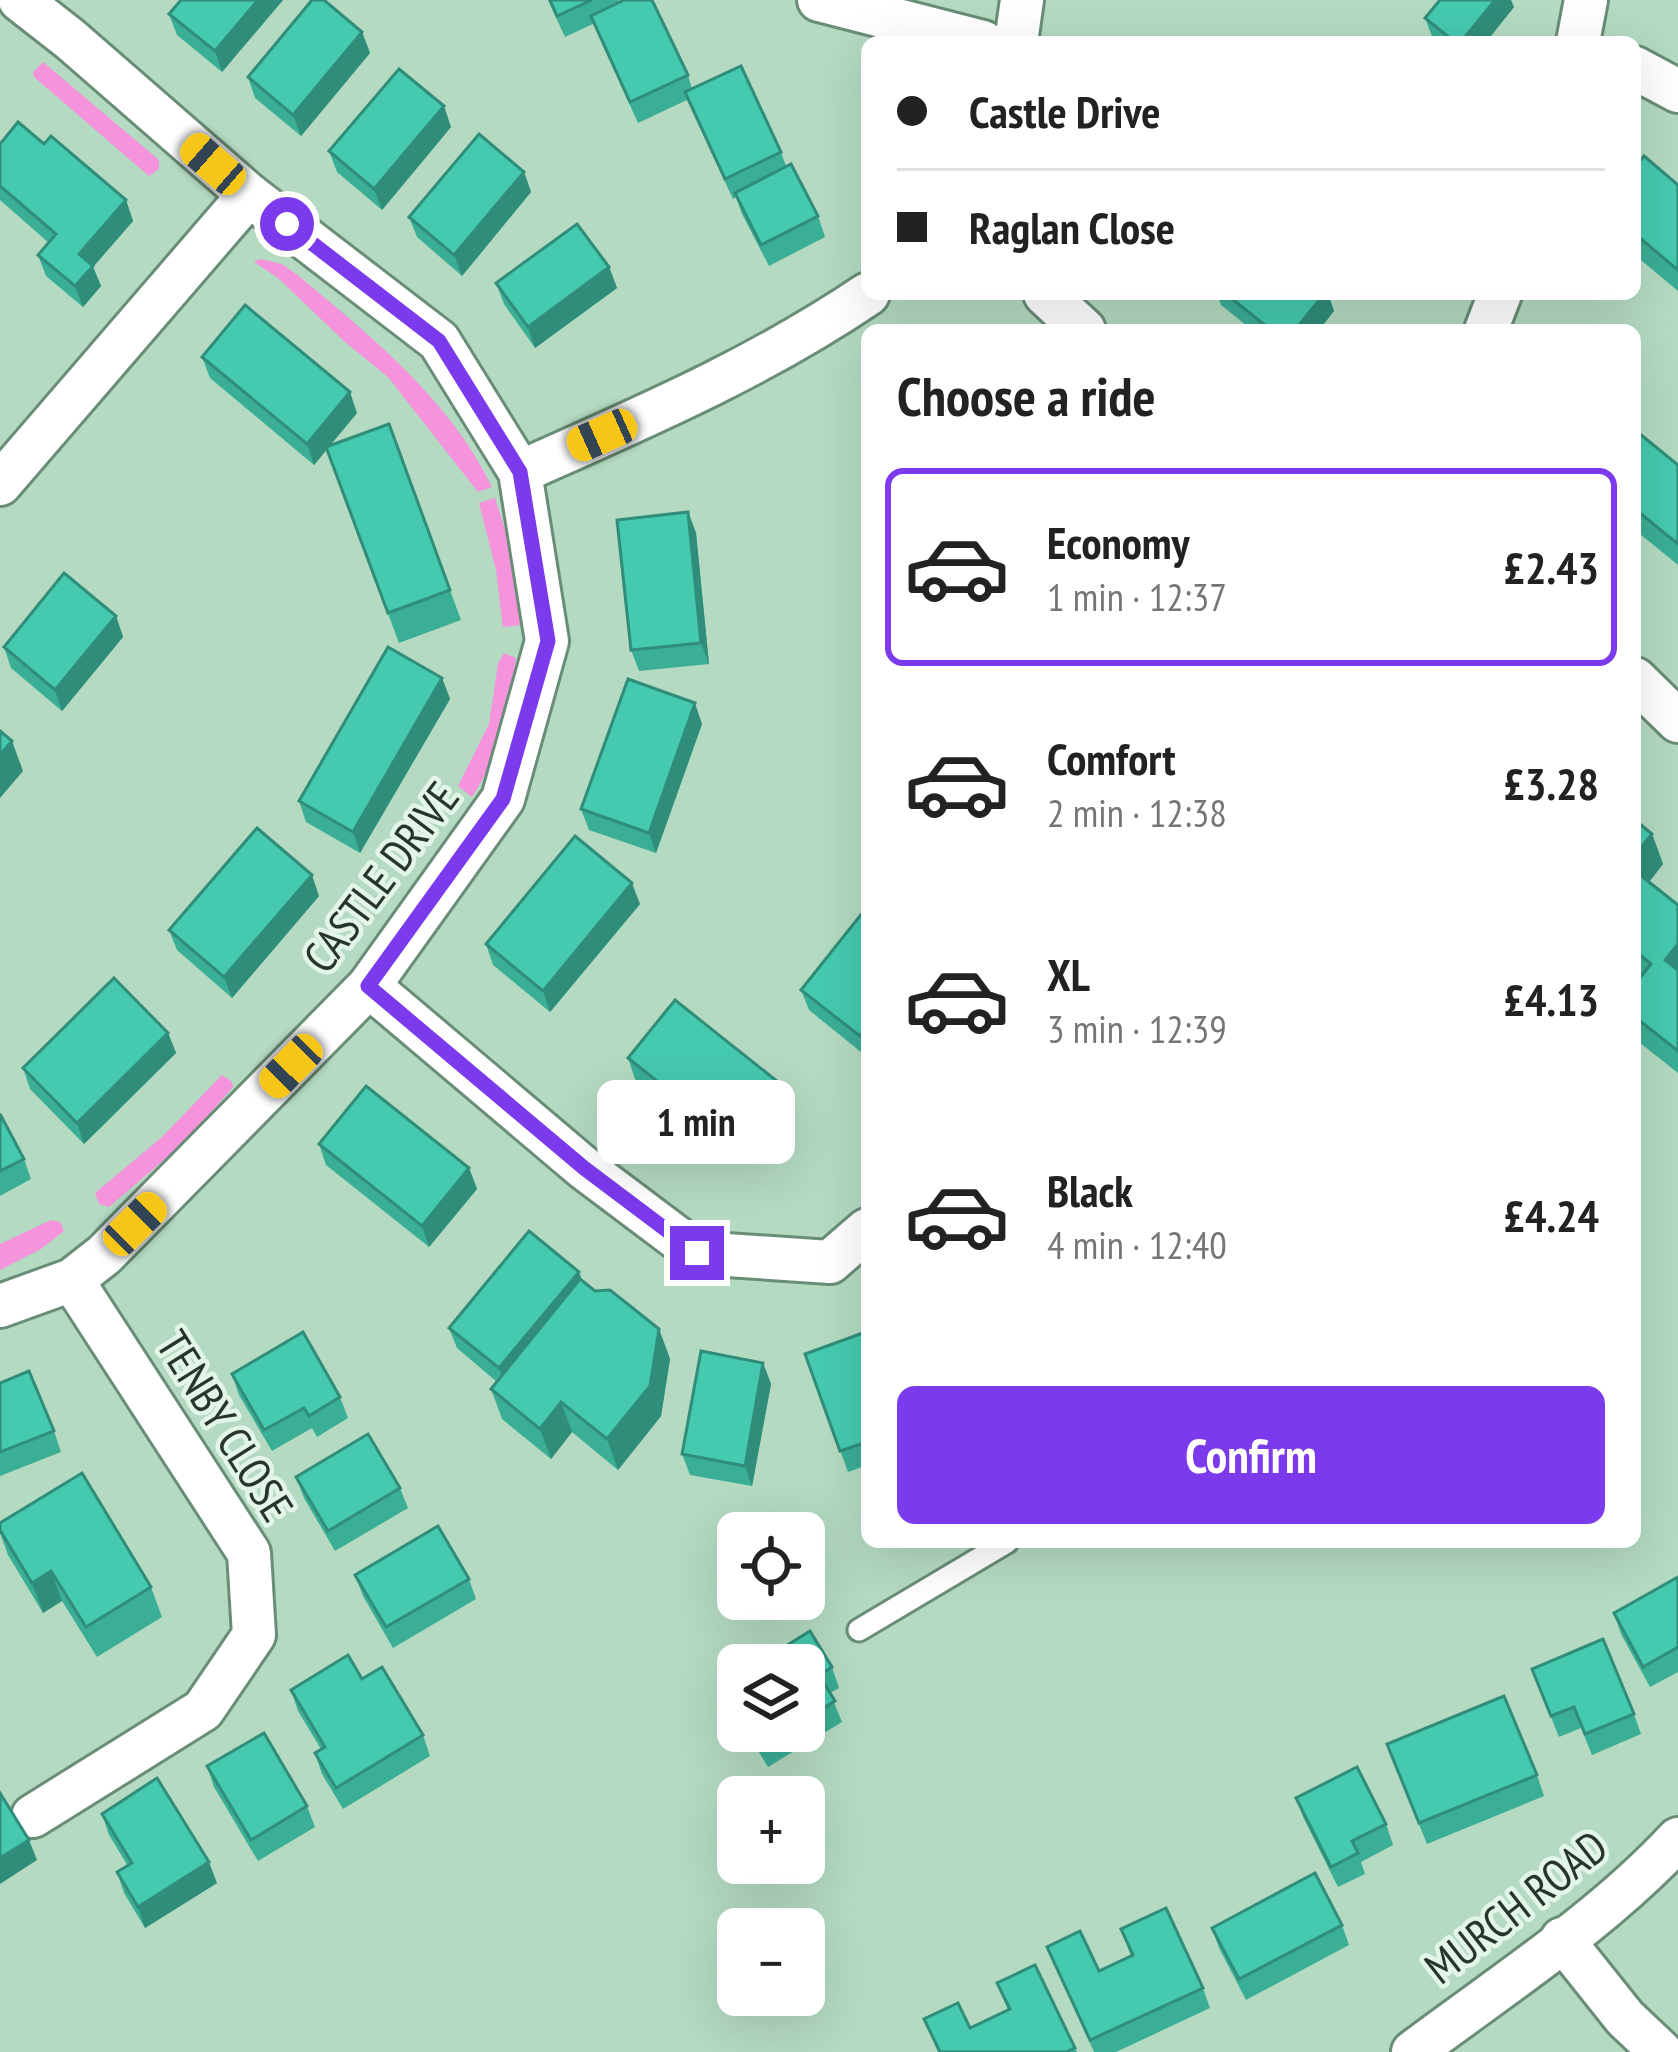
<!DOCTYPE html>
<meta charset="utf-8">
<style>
body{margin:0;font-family:"PT Sans Narrow",sans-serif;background:#f6f6f6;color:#222;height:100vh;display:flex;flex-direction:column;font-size:45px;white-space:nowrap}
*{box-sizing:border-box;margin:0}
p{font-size:39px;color:#767676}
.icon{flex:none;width:66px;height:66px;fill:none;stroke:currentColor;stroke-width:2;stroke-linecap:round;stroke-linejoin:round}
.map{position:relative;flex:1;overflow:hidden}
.panel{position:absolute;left:861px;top:324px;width:780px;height:1224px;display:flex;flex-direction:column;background:#fff;border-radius:18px;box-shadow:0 12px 48px #0002}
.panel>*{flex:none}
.guide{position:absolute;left:861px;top:36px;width:780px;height:264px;border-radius:18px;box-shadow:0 12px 48px #0002;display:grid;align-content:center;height:264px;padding:0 36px;background:#fff}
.fabs{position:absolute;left:717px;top:1512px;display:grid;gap:24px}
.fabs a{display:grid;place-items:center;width:108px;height:108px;border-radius:18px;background:#fff;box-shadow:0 12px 48px #0002;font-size:60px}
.end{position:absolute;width:54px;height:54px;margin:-27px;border:15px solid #7c3aed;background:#fff;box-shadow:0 0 0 6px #fff}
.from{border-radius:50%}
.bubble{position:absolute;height:84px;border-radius:18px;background:#fff;box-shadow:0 12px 48px #0002;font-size:39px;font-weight:800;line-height:84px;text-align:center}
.car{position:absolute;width:36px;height:72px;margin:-36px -18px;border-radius:15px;box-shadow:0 0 9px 3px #0007;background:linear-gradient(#f5c518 24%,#345 0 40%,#f5c518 0 76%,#345 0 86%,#f5c518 0)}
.guide b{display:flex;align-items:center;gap:42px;height:114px;font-size:45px}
.guide b+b{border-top:3px solid #e0e0e0}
.guide i{width:30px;height:30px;background:#222}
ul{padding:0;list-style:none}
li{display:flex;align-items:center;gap:36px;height:198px;margin:0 24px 18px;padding:0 12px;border:6px solid transparent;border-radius:18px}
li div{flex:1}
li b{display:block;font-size:45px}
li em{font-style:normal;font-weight:800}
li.on{border-color:#7c3aed}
li>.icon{width:108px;height:108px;stroke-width:1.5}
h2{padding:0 36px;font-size:54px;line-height:144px}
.button{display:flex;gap:24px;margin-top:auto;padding:24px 36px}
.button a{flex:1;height:138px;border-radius:18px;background:#7c3aed;color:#fff;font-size:48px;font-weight:800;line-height:138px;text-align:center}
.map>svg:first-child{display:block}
</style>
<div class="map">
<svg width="1678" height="2052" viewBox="0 0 1678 2052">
<rect width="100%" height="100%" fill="#b4dac1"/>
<g fill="#f593dd">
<polygon points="43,62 159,160 159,169 149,176 34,77 33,72"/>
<path d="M 260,259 L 282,264 L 300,277 C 373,338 450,400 492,487 L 478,492 L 388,377 L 345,342 L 278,278 L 254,262 Z"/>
<polygon points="495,498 510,545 520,625 503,627 496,570 479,503"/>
<path d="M 504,653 L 516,658 C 510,706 500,755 472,797 L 458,786 L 489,724 L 498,664 Z"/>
<polygon points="222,1075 232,1082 233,1087 186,1141 109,1207 99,1204 95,1193 162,1137"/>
<polygon points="51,1220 60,1222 64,1231 41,1249 0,1270 0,1244"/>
</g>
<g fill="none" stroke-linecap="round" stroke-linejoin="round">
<defs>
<polyline id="lane" points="859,1630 1007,1542"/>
<g id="street">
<polyline points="819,0 983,42"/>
<polyline points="1016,42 1022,0"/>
<polyline points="1578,42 1586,0"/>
<polyline points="1635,68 1678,91"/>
<polyline points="1045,294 1084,330"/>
<polyline points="1486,330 1500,294"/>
<path d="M 520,472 C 641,418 757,369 868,294"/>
<polyline points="0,484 249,195"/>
<polyline points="1635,679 1678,721"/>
<polyline points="369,986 584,1168 697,1253 830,1262 867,1230"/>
<polyline points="0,1306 72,1280 104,1255 369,986 503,799 547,641 520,472 439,341 249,195 70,39 20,0"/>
<polyline points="33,1816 203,1710 254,1635 249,1553 72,1280"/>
<polyline points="1562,1939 1625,2018 1661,2052"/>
<path d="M 1413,2052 C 1502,1985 1602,1921 1678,1839"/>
</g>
</defs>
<use href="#lane" stroke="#698d76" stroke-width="27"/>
<use href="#street" stroke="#698d76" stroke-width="48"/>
<use href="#lane" stroke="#fff" stroke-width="21"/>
<use href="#street" stroke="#fff" stroke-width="42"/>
</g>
<g fill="#3bae96">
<polygon points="283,0 222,72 177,35 169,14"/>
<polygon points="548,0 618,0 688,75 692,89 781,152 786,166 818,216 825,237 769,266 742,214 736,197 733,199 687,100 638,123 593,24 565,37"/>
<polygon points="1514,7 1486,42 1437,42 1433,39 1425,18"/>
<polygon points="362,32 370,53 301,136 255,98 248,77"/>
<polygon points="451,127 382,210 337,172 329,151"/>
<polygon points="0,144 44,144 126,200 133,221 93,267 101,286 83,307 46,276 38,255 49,243 0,200"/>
<polygon points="1635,167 1678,185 1678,291 1635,255"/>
<polygon points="524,172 531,192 462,276 417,237 409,217"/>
<polygon points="609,267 617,288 535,348 504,304 496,283"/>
<polygon points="1217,294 1328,294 1334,311 1319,330 1252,330 1221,305"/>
<polygon points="202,357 357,413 330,445 389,424 461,620 399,643 327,449 314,465 210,378"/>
<polygon points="1635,430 1678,465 1678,565 1635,530"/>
<polygon points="688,512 696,533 709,664 639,671 631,650"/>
<polygon points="116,616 123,637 62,711 11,668 4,647"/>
<polygon points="442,678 450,699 360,853 306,822 299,801"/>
<polygon points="702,724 656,853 589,830 581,809"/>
<polygon points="1635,820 1652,834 1663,864 1649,882 1678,905 1678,1073 1635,1039 1635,984 1641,977 1635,972"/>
<polygon points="319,896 232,998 177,950 169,930"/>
<polygon points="640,904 550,1012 493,965 486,944"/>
<polygon points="867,907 867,1057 809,1010 801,990"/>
<polygon points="168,1033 176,1053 84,1144 30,1089 23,1068"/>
<polygon points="628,1058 786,1102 738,1161 635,1079"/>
<polygon points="0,1114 24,1159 31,1179 0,1196"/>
<polygon points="319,1144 469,1168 477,1189 429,1247 326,1165"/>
<polygon points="582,1281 595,1291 659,1329 670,1359 661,1416 618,1470 572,1432 551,1459 502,1419 491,1389 497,1382 457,1348 449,1328"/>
<polygon points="867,1343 867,1465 848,1472 805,1354"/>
<polygon points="763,1363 771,1384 752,1486 690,1475 682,1454"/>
<polygon points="232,1374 340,1397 348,1418 317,1437 312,1428 272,1451 239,1395"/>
<polygon points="0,1383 54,1431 61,1452 0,1476"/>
<polygon points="296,1477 400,1488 408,1508 335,1551 304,1498"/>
<polygon points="0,1523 151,1587 162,1617 97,1657 62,1601 43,1613 8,1555 0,1533"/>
<polygon points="355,1575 469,1579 476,1599 393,1648 363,1596"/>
<polygon points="1678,1577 1678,1672 1650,1687 1621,1634 1614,1613"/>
<polygon points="804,1665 832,1667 839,1688 830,1693 842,1722 768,1767 746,1731 804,1731"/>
<polygon points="1532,1669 1634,1714 1641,1734 1592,1755 1581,1728 1559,1737"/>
<polygon points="738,1675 738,1719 730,1706 722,1685"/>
<polygon points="362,1679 423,1735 430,1756 343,1809 322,1774 315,1753 321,1749 298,1711 291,1690"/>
<polygon points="1395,1765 1537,1775 1544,1796 1427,1844"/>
<polygon points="207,1766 307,1806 315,1827 258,1861 214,1787"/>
<polygon points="1296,1798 1386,1824 1393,1845 1361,1862 1365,1874 1338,1887 1304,1819"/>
<polygon points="102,1814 217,1883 145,1928 124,1893 117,1872 128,1866 109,1835"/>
<polygon points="1342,1925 1349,1945 1246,2000 1219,1948 1212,1928"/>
<polygon points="1121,1929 1203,1988 1210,2008 1116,2052 1094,2052 1047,1947 1099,1971 1131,1956"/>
<polygon points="1035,1965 1077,2052 938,2052 924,2019 970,2028 1008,2010 997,1983"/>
</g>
<g fill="#308d7a">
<polygon points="258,0 283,0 222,72 215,51"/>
<polygon points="1495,0 1511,0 1514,7 1486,42 1461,42"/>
<polygon points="362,32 370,53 301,136 293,115"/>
<polygon points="444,106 451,127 382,210 374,189"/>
<polygon points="524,172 531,192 462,276 454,255"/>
<polygon points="126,200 133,221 93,267 101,286 83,307 75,286 79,254"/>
<polygon points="609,267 617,288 535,348 528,327"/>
<polygon points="1324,294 1328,294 1334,311 1319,330 1295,330"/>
<polygon points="350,392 357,413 314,465 307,444"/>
<polygon points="688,512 696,533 709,664 701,643"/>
<polygon points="116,616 123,637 62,711 55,690"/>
<polygon points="442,678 450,699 360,853 353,832"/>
<polygon points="695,703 702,724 656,853 649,833"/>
<polygon points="12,741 23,771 0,798 0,755"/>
<polygon points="1652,834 1663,864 1639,895 1635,885 1635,855"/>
<polygon points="312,875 319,896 232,998 224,977"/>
<polygon points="632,883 640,904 550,1012 543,991"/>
<polygon points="1678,944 1678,988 1665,960"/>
<polygon points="867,1027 867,1057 860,1036"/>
<polygon points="168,1033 176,1053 84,1144 77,1123"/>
<polygon points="778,1082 786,1102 738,1161 731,1140"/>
<polygon points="469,1168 477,1189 429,1247 422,1226"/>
<polygon points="579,1272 587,1293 506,1389 499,1368"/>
<polygon points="659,1329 670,1359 661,1416 618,1470 607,1439"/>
<polygon points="763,1363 771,1384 752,1486 745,1466"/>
<polygon points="561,1402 572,1432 551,1459 540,1429"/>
<polygon points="51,1571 62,1601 43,1613 32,1583"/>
<polygon points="29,1840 37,1860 0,1884 0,1858"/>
<polygon points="209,1862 217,1883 145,1928 138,1907"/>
</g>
<g fill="#45caaf" stroke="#308d7a" stroke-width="3">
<polygon points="181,0 258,0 215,51 169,14"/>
<polygon points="312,0 324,0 362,32 293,115 248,77"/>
<polygon points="550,0 592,0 557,16"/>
<polygon points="624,0 652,0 688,75 630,102 591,16"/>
<polygon points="1440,0 1495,0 1461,42 1455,42 1425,18"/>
<polygon points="741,66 781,152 725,179 685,92"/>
<polygon points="399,69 444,106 374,189 329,151"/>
<polygon points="18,122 44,144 51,136 126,200 79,254 93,266 75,286 38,255 56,234 0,186 0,144"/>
<polygon points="479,134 524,172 454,255 409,217"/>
<polygon points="1644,156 1678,185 1678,270 1635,234 1635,167"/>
<polygon points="791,164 818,216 761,245 735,193"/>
<polygon points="577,224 609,267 528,327 496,283"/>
<polygon points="1226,294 1324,294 1295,330 1271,330"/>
<polygon points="245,305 350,392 307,444 202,357"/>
<polygon points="389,424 450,590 388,613 326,447"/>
<polygon points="1635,430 1678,465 1678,544 1635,509"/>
<polygon points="688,512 701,643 631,650 617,520"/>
<polygon points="64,573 116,616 55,690 4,647"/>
<polygon points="388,647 442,678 353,832 299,801"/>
<polygon points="628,679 695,703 649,833 581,809"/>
<polygon points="0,731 12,741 0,755"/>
<polygon points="1635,820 1652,834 1635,855"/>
<polygon points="257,828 312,875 224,977 169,930"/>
<polygon points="575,836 632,883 543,991 486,944"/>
<polygon points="1635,871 1678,905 1678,944 1665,960 1678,970 1678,1051 1635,1017 1635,984 1651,964 1635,951"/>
<polygon points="867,907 867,1027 860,1036 801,990"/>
<polygon points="114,978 168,1033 77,1123 23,1068"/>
<polygon points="675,1000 778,1082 731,1140 628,1058"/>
<polygon points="366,1086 469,1168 422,1226 319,1144"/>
<polygon points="0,1114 24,1159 0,1171"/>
<polygon points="529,1231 579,1272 499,1368 449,1328"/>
<polygon points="580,1279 595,1291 610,1290 659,1329 650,1386 607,1439 561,1402 540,1429 491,1389"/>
<polygon points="303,1332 340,1397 309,1416 304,1408 264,1430 232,1374"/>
<polygon points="863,1333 867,1343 867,1442 840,1451 805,1354"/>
<polygon points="701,1351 763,1363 745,1466 682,1454"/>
<polygon points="29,1371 54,1431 0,1452 0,1383"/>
<polygon points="368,1434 400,1488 328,1531 296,1477"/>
<polygon points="82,1473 151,1587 86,1627 51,1571 32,1583 0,1530 0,1523"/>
<polygon points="438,1526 469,1579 386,1627 355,1575"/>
<polygon points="1678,1577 1678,1647 1643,1667 1614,1613"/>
<polygon points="810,1631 832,1667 819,1675 835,1701 804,1720 804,1665 755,1665"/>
<polygon points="1603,1639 1634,1714 1585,1734 1574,1707 1551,1716 1532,1669"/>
<polygon points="348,1655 362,1679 382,1667 423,1735 336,1788 315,1753 325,1747 291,1690"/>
<polygon points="738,1675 738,1710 722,1685"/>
<polygon points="1504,1696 1537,1775 1419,1823 1387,1744"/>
<polygon points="751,1731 786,1731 760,1747"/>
<polygon points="264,1733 307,1806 251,1840 207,1766"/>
<polygon points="1357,1767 1386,1824 1352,1841 1358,1853 1331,1867 1296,1798"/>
<polygon points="157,1778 209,1862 138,1907 117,1872 132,1863 102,1814"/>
<polygon points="0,1793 29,1840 0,1858"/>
<polygon points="1315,1873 1342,1925 1239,1979 1212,1928"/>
<polygon points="1166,1908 1203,1988 1090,2040 1047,1947 1080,1931 1099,1971 1133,1955 1121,1929"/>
<polygon points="1035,1965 1075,2048 1066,2052 940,2052 924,2019 958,2003 970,2028 1010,2009 997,1983"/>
</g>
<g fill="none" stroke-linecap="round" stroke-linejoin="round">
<polyline stroke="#7c3aed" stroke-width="15" points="287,224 439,341 520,472 548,641 503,799 368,986 584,1168 697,1253"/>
</g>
<g text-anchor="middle" stroke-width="9" stroke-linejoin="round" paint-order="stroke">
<g font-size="45" fill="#27362c" stroke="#e2f5e8">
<text transform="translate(381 877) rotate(-53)" y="16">CASTLE DRIVE</text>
<text transform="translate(225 1426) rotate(58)" y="16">TENBY CLOSE</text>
<text transform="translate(1516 1907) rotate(-38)" y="16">MURCH ROAD</text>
</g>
</g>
</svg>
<div class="fabs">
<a><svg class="icon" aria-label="locate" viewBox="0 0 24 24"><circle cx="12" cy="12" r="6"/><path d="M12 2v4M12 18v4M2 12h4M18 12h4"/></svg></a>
<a><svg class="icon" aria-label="layers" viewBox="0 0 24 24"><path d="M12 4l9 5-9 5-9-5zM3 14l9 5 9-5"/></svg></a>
<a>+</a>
<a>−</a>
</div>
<i class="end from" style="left:287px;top:224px"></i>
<i class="end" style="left:697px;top:1253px"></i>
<div class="bubble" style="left:597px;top:1080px;width:198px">1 min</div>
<i class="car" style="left:213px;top:164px;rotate:311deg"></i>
<i class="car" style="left:602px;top:435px;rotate:246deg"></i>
<i class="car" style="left:291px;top:1066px;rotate:224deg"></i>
<i class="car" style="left:135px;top:1224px;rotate:45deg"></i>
<div class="guide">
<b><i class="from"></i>Castle Drive</b>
<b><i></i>Raglan Close</b>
</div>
<section class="panel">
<h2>Choose a ride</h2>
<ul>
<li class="on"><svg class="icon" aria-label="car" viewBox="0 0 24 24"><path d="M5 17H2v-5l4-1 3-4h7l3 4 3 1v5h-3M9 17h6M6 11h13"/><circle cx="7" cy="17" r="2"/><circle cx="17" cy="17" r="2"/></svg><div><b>Economy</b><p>1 min · 12:37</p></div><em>£2.43</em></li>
<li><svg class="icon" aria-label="car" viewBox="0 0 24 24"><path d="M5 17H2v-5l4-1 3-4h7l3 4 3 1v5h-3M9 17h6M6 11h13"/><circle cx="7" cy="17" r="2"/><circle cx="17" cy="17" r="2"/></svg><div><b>Comfort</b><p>2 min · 12:38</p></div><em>£3.28</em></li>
<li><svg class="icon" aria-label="car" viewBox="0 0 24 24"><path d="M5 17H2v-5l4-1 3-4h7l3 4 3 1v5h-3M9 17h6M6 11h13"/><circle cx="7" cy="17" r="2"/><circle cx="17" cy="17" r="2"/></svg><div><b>XL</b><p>3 min · 12:39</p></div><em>£4.13</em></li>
<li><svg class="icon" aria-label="car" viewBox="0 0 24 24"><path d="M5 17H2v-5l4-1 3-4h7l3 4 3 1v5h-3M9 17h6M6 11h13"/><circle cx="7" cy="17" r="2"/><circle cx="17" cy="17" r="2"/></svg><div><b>Black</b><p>4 min · 12:40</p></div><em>£4.24</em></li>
</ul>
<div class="button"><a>Confirm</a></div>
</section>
</div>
